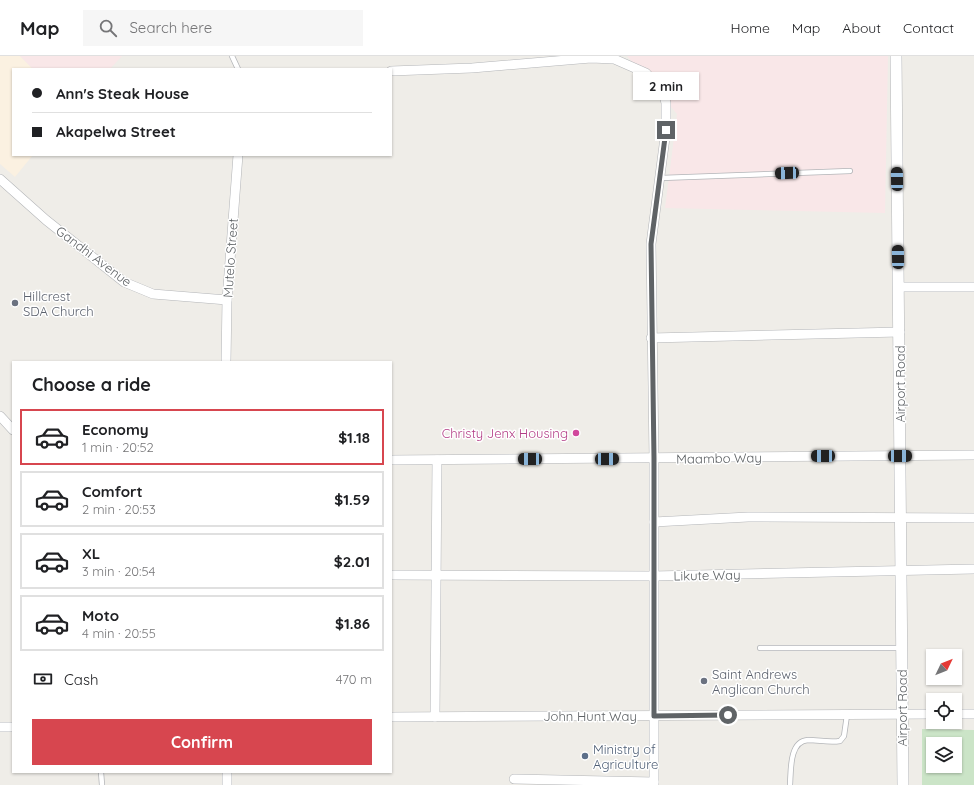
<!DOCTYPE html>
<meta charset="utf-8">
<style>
body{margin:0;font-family:Quicksand,sans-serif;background:#f6f6f6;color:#202124;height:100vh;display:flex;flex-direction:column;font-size:15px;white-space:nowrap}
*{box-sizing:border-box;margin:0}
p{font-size:13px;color:#757577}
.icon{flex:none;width:22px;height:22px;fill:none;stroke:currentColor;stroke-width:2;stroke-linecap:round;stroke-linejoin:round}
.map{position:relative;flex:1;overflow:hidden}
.drawer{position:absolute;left:12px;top:305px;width:380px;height:412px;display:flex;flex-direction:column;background:#fff;border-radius:0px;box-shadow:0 1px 3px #0004}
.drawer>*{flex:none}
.banner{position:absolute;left:12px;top:12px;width:380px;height:88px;border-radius:0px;box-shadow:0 1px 3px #0004;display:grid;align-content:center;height:88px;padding:0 20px;background:#fff}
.needle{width:26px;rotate:47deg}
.fabs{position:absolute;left:926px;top:593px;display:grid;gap:8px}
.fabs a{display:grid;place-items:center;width:36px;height:36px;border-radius:0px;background:#fff;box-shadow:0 1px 3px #0004;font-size:20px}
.end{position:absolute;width:18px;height:18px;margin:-9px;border:5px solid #5f6366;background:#fff;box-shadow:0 0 0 2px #fff}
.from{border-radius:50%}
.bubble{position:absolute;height:28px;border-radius:0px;background:#fff;box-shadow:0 1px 3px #0004;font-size:13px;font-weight:800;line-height:28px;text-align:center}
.car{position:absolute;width:12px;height:24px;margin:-12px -6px;border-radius:5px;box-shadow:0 0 3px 1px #0007;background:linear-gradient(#222 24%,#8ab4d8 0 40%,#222 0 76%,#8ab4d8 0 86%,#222 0)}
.banner b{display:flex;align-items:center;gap:14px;height:38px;font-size:15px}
.banner b+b{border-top:1px solid #e0e0e0}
.banner i{width:10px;height:10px;background:#202124}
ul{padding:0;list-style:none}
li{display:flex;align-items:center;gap:12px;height:56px;margin:0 8px 6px;padding:0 12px;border:2px solid #e0e0e0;border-radius:0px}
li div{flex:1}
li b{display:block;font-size:15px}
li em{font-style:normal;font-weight:800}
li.on{border-color:#d7464f}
li>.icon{width:36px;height:36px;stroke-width:1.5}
h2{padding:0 20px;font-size:18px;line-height:48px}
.pay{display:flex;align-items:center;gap:10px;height:44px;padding:0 20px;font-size:15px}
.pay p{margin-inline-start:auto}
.cta{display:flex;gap:8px;margin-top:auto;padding:8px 20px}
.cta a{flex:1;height:46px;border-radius:0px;background:#d7464f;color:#fff;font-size:16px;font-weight:800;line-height:46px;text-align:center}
header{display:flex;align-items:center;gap:24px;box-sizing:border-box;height:56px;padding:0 20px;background:#fff;border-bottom:1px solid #e0e0e0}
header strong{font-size:19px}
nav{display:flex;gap:22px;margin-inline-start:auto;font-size:14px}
.search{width:280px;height:36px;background:#f6f6f6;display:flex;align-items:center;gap:10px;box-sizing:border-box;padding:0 14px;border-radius:0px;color:#757577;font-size:15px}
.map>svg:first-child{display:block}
</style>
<header>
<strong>Map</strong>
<div class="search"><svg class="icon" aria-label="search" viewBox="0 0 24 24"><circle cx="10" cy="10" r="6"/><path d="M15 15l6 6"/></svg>Search here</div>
<nav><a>Home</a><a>Map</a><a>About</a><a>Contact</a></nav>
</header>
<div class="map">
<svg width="974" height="729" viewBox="0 0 974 729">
<rect width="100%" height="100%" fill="#efede8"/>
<polygon fill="#fbf1e1" points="0,0 20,0 33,13 13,13 13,99 33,99 15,121 0,108"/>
<g fill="#f9e7e8">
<polygon points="20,0 122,0 110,13 33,13"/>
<polygon points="627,0 888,0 885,157 665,152 677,58"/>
</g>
<path fill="#cbe4c7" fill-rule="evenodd" d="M 922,673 L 974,674 L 974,729 L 922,729 ZM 933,688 L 955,688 L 955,710 L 933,710 Z"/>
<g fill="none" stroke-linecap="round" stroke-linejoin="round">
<defs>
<g id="service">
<polyline points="232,0 238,13"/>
<polyline points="661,122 850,115"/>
<polyline points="760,592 902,592"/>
<polyline points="101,716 102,729"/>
<path d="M 790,729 C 791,715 789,685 808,684 C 819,684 829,687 840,685 L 844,680 L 847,659"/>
</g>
<g id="minor">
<polyline points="391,15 472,12 591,2 614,3 646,17 663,36 666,47 666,74 651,188 654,402 654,729"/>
<polyline points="0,123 46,164 124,226 153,238 227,244"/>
<polyline points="898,231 974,231"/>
<polyline points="651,282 900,276"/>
<polyline points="226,306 227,244 238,99"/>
<polyline points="0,360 13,374"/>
<polyline points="391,404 974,399"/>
<polyline points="654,466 748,461 974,462"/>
<polyline points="391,519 653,520 974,513"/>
<polyline points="955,658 974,658"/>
<polyline points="391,661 933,658"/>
<polyline points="435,661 437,404"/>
<polyline points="0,671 13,671"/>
<polyline points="227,716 227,729"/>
<polyline points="514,723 654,726"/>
</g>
<polyline id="tertiary" points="896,0 903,729"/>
</defs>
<use href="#service" stroke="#b3b5b8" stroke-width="6"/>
<use href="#minor" stroke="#b3b5b8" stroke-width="10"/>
<use href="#tertiary" stroke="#b3b5b8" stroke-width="12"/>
<use href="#service" stroke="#fff" stroke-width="4.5"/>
<use href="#minor" stroke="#fff" stroke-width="9"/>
<use href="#tertiary" stroke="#fff" stroke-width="11"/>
</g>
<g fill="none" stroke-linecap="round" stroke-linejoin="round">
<polyline stroke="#5f6366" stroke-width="5" points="666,74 651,188 654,402 654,660 728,659"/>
</g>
<g fill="#6b7280" stroke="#fff" stroke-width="1.5">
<circle cx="15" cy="247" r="4"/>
<circle cx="704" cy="625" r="4"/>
</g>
<circle fill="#d1479c" stroke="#fff" stroke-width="1.5" cx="576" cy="377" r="4"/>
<circle fill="#5c6f8a" stroke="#fff" stroke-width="1.5" cx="585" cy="700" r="4"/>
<g text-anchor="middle" stroke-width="3" stroke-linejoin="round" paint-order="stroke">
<g font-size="13" fill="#5f6366" stroke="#fff">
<text transform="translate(94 200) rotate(37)" y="5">Gandhi Avenue</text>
<text transform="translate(230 202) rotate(-86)" y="5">Mutelo Street</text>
<text transform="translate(900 328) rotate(-90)" y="5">Airport Road</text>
<text transform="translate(719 402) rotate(-1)" y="5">Maambo Way</text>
<text transform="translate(707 519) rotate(-1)" y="5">Likute Way</text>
<text transform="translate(902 652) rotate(-90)" y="5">Airport Road</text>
<text x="590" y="665">John Hunt Way</text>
</g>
<g font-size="13" fill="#5b616d" stroke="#fff" text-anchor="start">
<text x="23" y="245">Hillcrest<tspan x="23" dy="15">SDA Church</tspan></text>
<text x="712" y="623">Saint Andrews<tspan x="712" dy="15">Anglican Church</tspan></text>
</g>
<g font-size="13" fill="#b23c85" stroke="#fff" text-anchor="end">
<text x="568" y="382">Christy Jenx Housing</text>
</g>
<g font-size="13" fill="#4e5e75" stroke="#fff" text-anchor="start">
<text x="593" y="698">Ministry of<tspan x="593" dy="15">Agriculture</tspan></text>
</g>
</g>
</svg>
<div class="fabs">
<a><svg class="needle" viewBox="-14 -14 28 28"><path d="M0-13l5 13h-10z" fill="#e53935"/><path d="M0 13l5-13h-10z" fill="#757577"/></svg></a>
<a><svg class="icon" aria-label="locate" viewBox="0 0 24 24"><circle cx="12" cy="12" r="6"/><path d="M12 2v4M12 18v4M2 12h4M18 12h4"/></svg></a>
<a><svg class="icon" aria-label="layers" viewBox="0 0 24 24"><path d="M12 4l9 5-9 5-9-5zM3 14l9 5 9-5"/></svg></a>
</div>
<i class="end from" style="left:728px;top:659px"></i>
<i class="end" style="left:666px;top:74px"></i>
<div class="bubble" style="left:633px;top:16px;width:66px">2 min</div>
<i class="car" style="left:787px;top:117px;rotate:268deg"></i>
<i class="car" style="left:897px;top:123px;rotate:359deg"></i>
<i class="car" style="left:898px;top:201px;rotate:359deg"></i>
<i class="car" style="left:823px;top:400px;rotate:270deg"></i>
<i class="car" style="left:900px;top:400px;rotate:90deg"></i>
<i class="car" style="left:530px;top:403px;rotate:270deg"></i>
<i class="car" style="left:607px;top:403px;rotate:89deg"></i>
<div class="banner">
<b><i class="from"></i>Ann's Steak House</b>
<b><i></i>Akapelwa Street</b>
</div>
<section class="drawer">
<h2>Choose a ride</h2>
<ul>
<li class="on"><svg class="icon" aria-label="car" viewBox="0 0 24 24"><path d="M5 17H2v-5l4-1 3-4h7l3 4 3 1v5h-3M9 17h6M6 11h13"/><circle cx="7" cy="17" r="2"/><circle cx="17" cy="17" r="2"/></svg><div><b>Economy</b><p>1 min · 20:52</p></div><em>$1.18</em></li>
<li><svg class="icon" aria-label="car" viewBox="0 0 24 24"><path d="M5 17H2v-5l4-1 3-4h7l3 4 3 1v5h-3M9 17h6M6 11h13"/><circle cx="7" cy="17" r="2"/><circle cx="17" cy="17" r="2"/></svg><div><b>Comfort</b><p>2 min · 20:53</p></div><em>$1.59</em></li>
<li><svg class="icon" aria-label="car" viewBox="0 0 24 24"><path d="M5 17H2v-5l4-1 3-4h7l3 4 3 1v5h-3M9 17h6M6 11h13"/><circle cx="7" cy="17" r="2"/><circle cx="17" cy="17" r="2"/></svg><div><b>XL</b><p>3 min · 20:54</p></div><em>$2.01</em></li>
<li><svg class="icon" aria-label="car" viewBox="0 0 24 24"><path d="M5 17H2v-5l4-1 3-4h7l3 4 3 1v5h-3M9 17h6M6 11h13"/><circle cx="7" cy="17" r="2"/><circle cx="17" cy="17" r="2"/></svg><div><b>Moto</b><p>4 min · 20:55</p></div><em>$1.86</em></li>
</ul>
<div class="pay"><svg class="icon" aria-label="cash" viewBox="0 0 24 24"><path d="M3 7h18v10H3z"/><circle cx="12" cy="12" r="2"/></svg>Cash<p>470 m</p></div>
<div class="cta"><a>Confirm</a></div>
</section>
</div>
